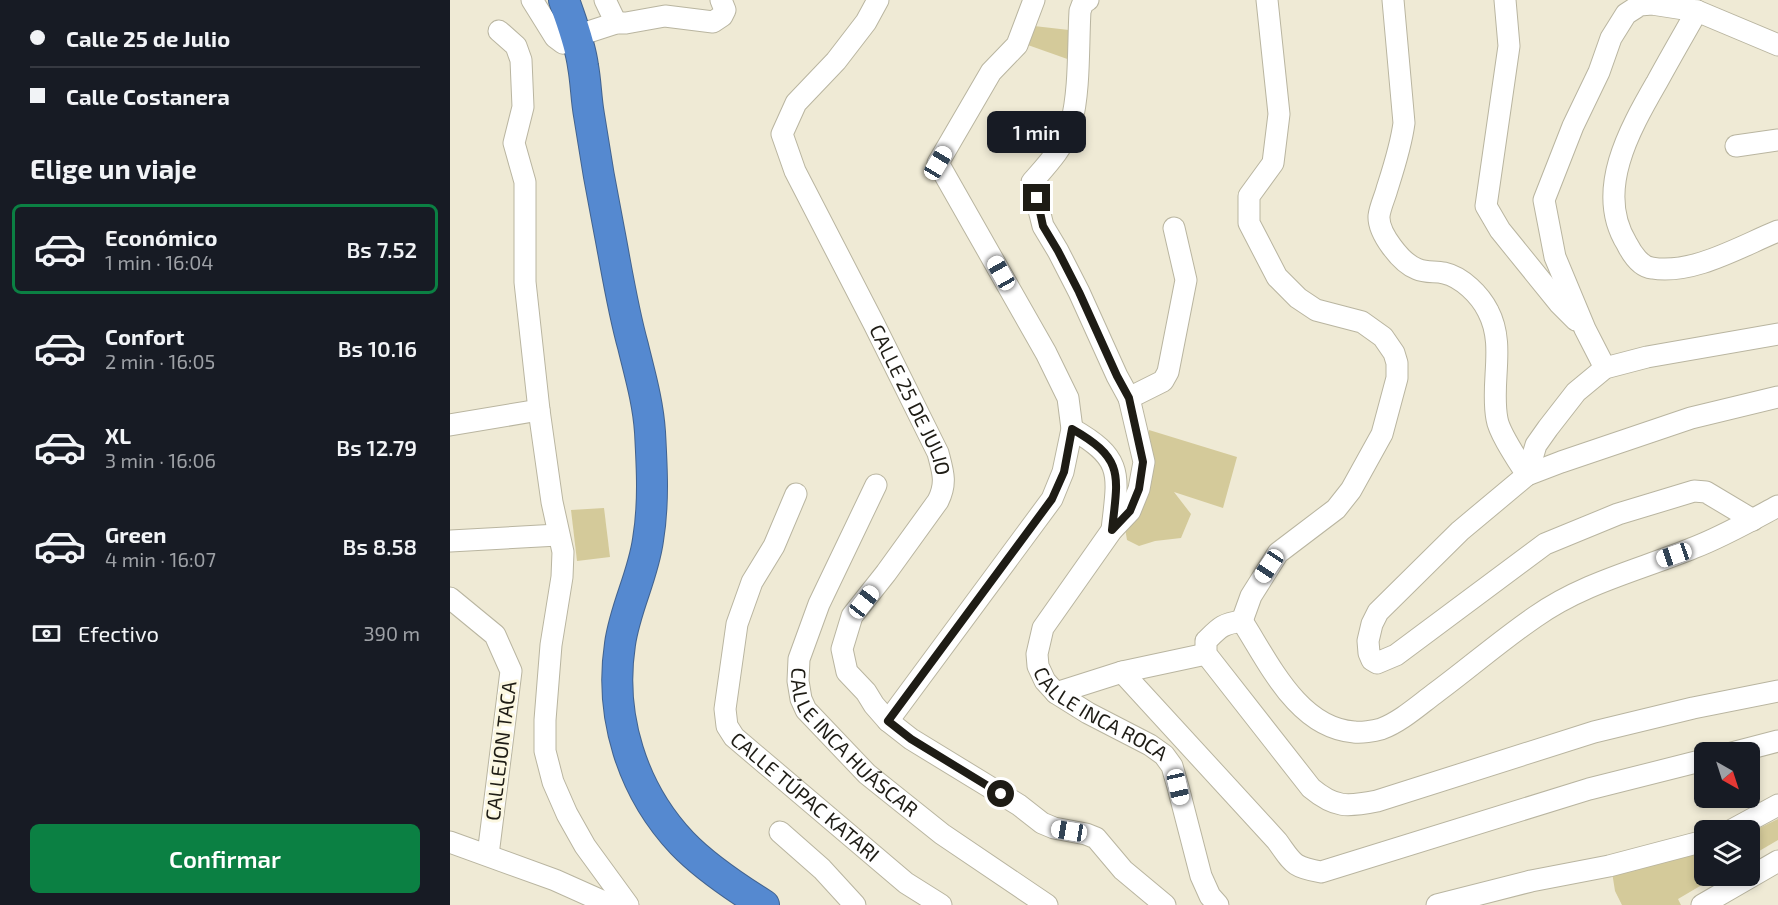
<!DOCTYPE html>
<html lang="es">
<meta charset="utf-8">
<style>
body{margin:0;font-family:"Exo 2",sans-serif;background:#242831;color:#f1f3f6;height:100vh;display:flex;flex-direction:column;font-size:22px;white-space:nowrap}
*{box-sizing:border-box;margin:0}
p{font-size:20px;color:#9ea1a6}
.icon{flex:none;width:33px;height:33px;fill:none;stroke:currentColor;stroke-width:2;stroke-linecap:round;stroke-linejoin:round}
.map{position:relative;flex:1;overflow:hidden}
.details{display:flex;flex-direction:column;background:#171b24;width:450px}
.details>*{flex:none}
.hud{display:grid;align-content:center;height:132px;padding:0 30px;background:#171b24}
.needle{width:39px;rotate:141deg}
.fabs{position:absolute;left:1244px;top:742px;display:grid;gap:12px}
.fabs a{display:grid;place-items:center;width:66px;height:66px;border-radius:9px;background:#171b24;box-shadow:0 3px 9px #0003;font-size:30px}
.end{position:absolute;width:27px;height:27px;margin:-14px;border:8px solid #1e1c15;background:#fff;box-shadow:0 0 0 3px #fff}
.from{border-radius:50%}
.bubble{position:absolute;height:42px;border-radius:9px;background:#171b24;box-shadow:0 3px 9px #0003;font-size:20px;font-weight:600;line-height:42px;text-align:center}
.car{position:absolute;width:18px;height:36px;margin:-18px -9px;border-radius:8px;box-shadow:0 0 4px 2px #0007;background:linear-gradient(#fff 24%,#345 0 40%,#fff 0 76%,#345 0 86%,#fff 0)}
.hud b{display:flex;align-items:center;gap:21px;height:57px;font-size:22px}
.hud b+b{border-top:2px solid #363941}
.hud i{width:15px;height:15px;background:#f1f3f6}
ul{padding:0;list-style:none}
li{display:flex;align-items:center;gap:18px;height:90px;margin:0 12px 9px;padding:0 18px;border:3px solid transparent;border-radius:9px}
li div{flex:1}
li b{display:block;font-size:22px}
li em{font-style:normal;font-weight:600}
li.on{border-color:#0b8043}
li>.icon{width:54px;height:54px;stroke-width:1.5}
h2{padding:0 30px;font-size:27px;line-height:72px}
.pay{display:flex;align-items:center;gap:15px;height:66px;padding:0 30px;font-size:22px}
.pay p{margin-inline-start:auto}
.action{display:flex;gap:12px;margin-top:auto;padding:12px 30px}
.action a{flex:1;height:69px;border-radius:9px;background:#0b8043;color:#fff;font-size:24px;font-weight:600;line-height:69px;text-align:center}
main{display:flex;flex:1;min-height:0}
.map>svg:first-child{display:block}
</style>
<main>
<section class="details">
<div class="hud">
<b><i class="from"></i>Calle 25 de Julio</b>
<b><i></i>Calle Costanera</b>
</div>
<h2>Elige un viaje</h2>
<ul>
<li class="on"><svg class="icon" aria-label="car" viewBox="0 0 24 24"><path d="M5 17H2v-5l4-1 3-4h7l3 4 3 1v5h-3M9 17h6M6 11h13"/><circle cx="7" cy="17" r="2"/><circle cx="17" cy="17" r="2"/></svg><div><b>Económico</b><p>1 min · 16:04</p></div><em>Bs 7.52</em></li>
<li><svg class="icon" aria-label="car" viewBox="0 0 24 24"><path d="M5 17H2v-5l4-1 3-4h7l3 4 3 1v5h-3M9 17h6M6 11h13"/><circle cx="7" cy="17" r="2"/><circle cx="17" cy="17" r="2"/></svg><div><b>Confort</b><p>2 min · 16:05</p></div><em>Bs 10.16</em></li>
<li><svg class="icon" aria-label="car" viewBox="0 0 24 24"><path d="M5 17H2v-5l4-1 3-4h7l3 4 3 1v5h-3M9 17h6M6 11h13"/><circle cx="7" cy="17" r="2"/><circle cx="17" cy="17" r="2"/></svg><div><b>XL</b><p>3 min · 16:06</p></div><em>Bs 12.79</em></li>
<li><svg class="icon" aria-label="car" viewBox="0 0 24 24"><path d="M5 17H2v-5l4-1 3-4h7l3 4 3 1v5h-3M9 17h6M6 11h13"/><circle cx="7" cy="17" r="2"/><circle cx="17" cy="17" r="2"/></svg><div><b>Green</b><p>4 min · 16:07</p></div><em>Bs 8.58</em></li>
</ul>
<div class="pay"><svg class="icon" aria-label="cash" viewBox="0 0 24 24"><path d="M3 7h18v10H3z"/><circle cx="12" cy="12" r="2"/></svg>Efectivo<p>390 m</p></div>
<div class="action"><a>Confirmar</a></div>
</section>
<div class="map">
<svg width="1328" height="905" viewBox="0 0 1328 905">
<rect width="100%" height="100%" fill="#efead5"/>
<g fill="#d4ca9a">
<polygon points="584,26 619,30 623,61 575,44"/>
<polygon points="699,430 787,457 773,508 724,492 741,514 731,538 705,541 689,546 677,540 675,528 690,483"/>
<polygon points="154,508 160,557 127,561 121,510"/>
<polygon points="1328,819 1328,840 1299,857 1299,833"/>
<polygon points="1254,848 1254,876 1267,876 1228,899 1231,905 1172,905 1165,891 1162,872"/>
</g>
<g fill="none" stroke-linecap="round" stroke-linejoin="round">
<defs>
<g id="minor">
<polyline points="82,0 105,37 113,43 126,36 166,23 176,23 215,16 263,22 272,16 275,10 271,0"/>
<polyline points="155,0 166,23"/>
<path id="s1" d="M 428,0 L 416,22 L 386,61 L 346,103 L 332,134 L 345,171 L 424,324 L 488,453 C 493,472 497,483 488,501 L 436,573 L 402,616 L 392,649 L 397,672 L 416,692 L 424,705 L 438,721 L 461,739 L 569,805 L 592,823 L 604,828 L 636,834 L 646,838 L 673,870 L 715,905"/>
<path id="s2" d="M 638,0 L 633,3 L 630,11 C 628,45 630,91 621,124 C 615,146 597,165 582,182 L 593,226 L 608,251 L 629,292 L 667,376 L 679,398 L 694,462 L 689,489 L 680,511 L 662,530 L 593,628 L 587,654 L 588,666 L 595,681 L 606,693 L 638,713 L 700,745 L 714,755 L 722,766 L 728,787 L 751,876 L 760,896 L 768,905"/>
<path d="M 943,0 L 954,123 C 951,146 944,167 937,189 C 935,197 930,207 929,216 C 928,233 951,263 967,269 C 976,273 985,271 994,273 C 1012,277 1030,295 1038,311 C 1056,345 1040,383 1047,419 C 1049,433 1069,462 1077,475"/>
<polyline points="1055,0 1059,46 1036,206 1050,230 1109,303 1126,320"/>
<path d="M 1247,11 C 1234,34 1220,58 1207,82 C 1180,129 1144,191 1177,244 C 1182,254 1191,267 1202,268 C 1243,275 1291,246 1328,231"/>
<polyline points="49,31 66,46 71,60 73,107 64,143 75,182 75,282 89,410 102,502 113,552 112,577 101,645 95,720 95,751 103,782 117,814 135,846 178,905"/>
<polyline points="1286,146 1328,140"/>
<polyline points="1155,368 1135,329 1105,257 1094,200 1123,126 1149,72 1161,38 1176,14 1190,5 1202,4 1247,11 1328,45"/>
<polyline points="679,398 713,381 718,372 736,280 724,228"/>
<polyline points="0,425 89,410"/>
<path d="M 622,429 C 675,459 668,475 662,530"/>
<polyline points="1077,475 1086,445 1098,428 1126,392 1155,368 1197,357 1328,334"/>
<path id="s3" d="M 426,485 L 369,604 L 349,659 L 348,681 L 351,699 L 356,710 L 417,774 L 492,834 L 597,905"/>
<path id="s4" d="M 346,494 L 324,546 L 302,582 L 287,624 L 275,709 L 277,726 L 284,737 L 456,883 L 491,905"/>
<polyline points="1303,520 1256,492 1244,491 1168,514 1095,544 946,655 927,663 922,660 919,653 918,641 922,624 928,612 1010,531 1077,475 1111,462 1241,418 1328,397"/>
<polyline points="0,541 108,535"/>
<polyline points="0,598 45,635 61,671 38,855"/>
<polyline points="792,621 801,596 828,553 886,509 901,490 932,434 947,378 947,363 944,353 933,337 912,322 866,310 848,298 827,277 799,223 799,196 823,163 829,114 817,0"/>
<path d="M 792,621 C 772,624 770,627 756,641 L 756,654 L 861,788 C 885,808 897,807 927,801 L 1144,732 L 1243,708 L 1328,691"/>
<path d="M 792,621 C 819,663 848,728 904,732 C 911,733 924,731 931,729 C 950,722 968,706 984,694 C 1018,669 1050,641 1085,617 C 1133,583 1189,570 1243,548 C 1272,537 1300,521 1328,506"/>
<path d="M 672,672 L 827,841 C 843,863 842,867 871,872 L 1139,789 L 1254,760"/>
<polyline points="606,693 672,672 756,654"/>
<polyline points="438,721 602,499 613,472 622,429 618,398 596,353 488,163 541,72 567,45 584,0"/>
<polyline points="1282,753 1328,741"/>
<polyline points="1280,831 1328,805"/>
<polyline points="330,832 372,869 405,905"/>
<polyline points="0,842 105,880 161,905"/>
<polyline points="987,905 1081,881 1159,866 1254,841"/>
<polyline points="1252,905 1328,861"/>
</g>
<path id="highway" d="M 114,0 C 121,21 130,43 133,66 C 136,82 136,98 139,115 C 145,155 152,195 160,235 C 167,272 173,310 183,346 C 190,375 198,402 200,432 C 202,468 204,504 198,540 C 193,576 175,608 170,644 C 159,716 182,790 232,843 C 255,867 285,887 314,905"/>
</defs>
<use href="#minor" stroke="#b9b5a0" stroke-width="23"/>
<use href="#highway" stroke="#42638f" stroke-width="32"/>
<use href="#minor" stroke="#fff" stroke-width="21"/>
<use href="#highway" stroke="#5589d0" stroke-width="30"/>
</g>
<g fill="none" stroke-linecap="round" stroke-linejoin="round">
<path stroke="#1e1c15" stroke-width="8" d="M 551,794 L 461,739 L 438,721 L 602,499 L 614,472 L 622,429 C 675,459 668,475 662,530 L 680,511 L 689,489 L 693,462 L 679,398 L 667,376 L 629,292 L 608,251 L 593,226 L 587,198"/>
</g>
<g text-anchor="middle" stroke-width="6" stroke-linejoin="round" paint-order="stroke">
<g font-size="20" fill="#1e1c15" stroke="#fcf8e2">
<text dy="7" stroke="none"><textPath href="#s1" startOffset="462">CALLE 25 DE JULIO</textPath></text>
<text dy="7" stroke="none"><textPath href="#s2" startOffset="819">CALLE INCA ROCA</textPath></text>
<text dy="7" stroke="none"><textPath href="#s3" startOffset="296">CALLE INCA HUÁSCAR</textPath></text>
<text transform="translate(51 751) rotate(-83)" y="7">CALLEJON TACA</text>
<text dy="7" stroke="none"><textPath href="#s4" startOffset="352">CALLE TÚPAC KATARI</textPath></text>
</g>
</g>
</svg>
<div class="fabs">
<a><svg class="needle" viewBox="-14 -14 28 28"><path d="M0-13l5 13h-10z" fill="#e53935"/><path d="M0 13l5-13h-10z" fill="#9ea1a6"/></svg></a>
<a><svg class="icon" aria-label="layers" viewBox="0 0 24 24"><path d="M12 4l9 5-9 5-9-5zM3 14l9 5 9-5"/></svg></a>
</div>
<i class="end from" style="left:551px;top:794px"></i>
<i class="end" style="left:587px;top:198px"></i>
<div class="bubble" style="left:537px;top:111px;width:99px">1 min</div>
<i class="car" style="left:488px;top:163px;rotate:31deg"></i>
<i class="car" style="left:551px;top:273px;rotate:331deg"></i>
<i class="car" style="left:1224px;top:555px;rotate:251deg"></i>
<i class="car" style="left:819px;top:566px;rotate:214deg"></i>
<i class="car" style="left:414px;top:602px;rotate:38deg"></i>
<i class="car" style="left:728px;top:787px;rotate:167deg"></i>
<i class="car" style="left:619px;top:831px;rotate:279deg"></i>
</div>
</main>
